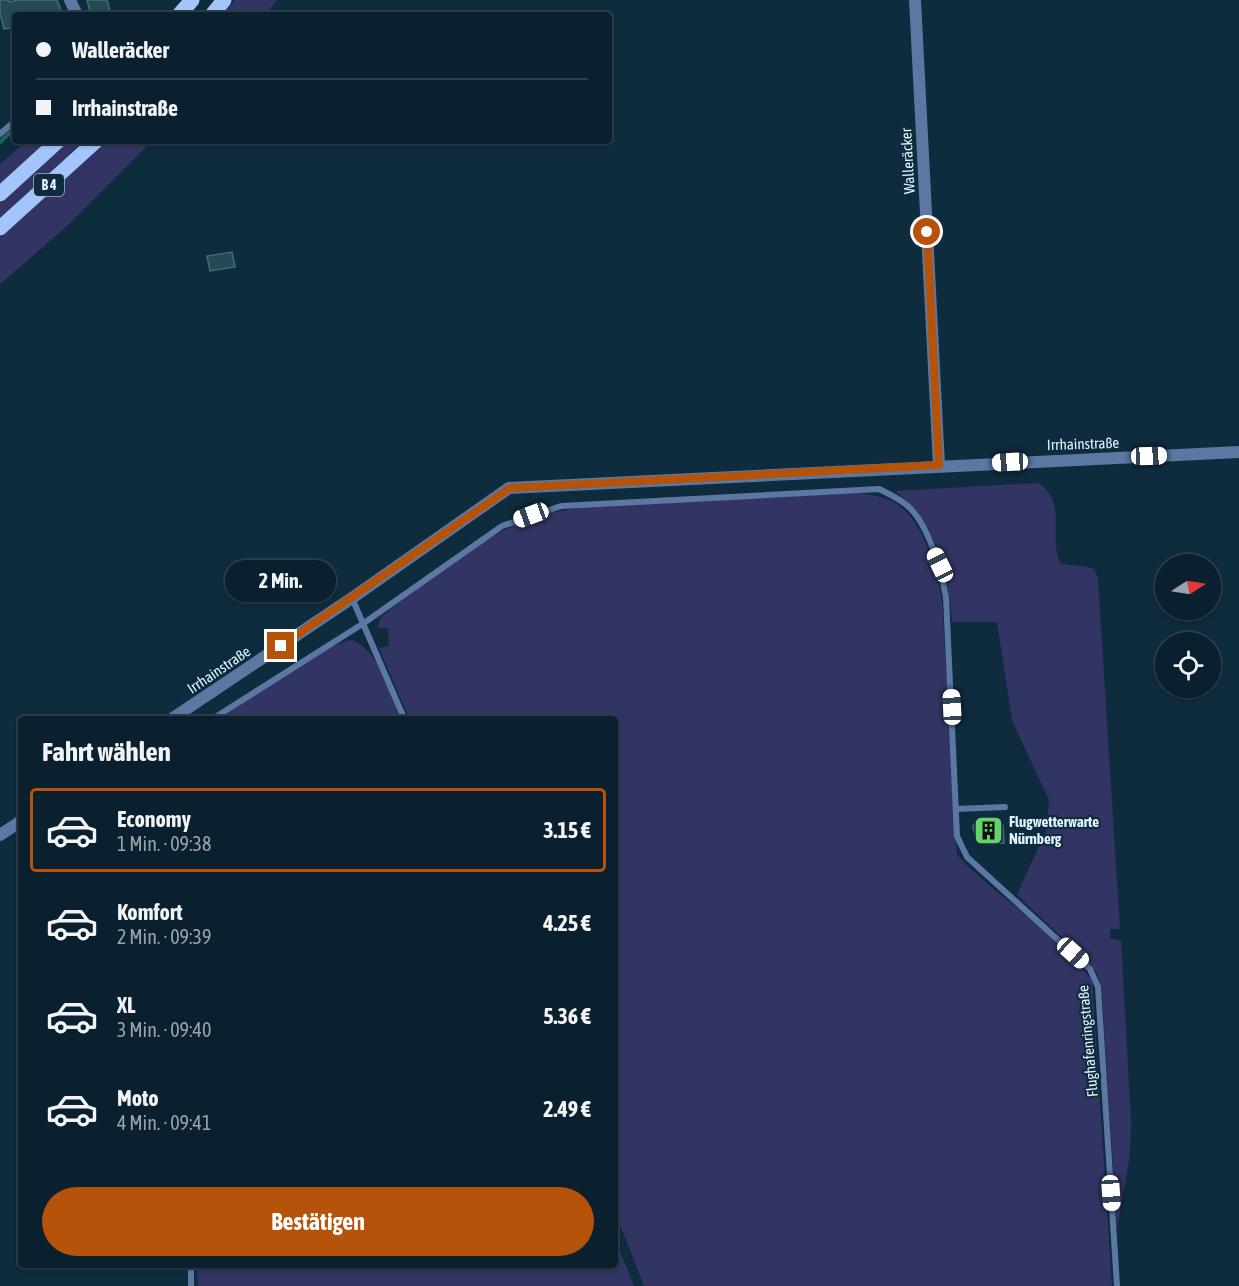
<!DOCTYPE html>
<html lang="de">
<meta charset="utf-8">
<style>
body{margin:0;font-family:"Asap Condensed",sans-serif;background:#192d3a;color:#f1f3f6;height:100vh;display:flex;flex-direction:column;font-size:22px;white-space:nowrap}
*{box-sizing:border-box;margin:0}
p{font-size:20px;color:#9aa3aa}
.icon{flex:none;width:33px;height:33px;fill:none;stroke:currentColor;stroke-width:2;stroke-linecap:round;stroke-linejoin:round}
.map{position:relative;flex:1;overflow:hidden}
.details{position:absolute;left:18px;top:716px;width:600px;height:552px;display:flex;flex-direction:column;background:#0b202e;border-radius:6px;box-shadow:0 2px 4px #0004,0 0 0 2px #2b3e4a}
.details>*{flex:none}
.guide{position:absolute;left:12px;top:12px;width:600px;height:132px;border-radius:6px;box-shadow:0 2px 4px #0004,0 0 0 2px #2b3e4a;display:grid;align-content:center;height:132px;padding:0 24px;background:#0b202e}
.needle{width:39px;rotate:78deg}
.buttons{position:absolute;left:1155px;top:554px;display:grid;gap:12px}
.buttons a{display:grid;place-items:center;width:66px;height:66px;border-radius:50%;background:#0b202e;box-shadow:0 2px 4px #0004,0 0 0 2px #2b3e4a;font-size:30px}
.end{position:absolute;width:27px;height:27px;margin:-14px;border:8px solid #b45309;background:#fff;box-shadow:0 0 0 3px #fff}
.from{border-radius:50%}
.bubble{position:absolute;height:42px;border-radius:21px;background:#0b202e;box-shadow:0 2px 4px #0004,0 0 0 2px #2b3e4a;font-size:20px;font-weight:700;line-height:42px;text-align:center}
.car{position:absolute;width:18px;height:36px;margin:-18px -9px;border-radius:8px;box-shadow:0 0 4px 2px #0007;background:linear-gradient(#fff 24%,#345 0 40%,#fff 0 76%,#345 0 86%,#fff 0)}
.guide b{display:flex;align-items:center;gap:21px;height:57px;font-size:22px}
.guide b+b{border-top:2px solid #2b3e4a}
.guide i{width:15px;height:15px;background:#f1f3f6}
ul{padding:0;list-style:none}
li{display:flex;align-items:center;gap:18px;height:84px;margin:0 12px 9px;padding:0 12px;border:3px solid transparent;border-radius:6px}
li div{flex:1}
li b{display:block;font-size:22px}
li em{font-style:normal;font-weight:700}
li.current{border-color:#b45309}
li>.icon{width:54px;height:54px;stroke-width:1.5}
h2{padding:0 24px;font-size:27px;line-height:72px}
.action{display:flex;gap:12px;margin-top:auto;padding:12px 24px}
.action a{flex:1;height:69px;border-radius:36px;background:#b45309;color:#fff;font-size:24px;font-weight:700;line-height:69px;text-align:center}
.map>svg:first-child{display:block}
</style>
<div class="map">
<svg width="1239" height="1286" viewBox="0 0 1239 1286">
<rect width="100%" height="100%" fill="#0f2b3e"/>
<g fill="#323564">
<polygon points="235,0 277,0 265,15 222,15"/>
<polygon points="27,141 47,141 0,184 0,164"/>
<polygon points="67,141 84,141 0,218 0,203"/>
<polygon points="105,141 152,141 67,226 0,284 0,237"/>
<path d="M 1038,483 C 1068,502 1048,535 1060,563 C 1072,567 1083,564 1094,569 L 1098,579 L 1120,929 L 1110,929 L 1110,939 L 1121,940 L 1131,1121 L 1130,1155 L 1117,1229 L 1102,993 L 1097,973 L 1087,961 L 1017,895 L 1046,831 L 1049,800 L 1012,720 L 997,622 L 952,622 C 949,574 936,521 895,491 Z"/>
<path d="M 859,493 C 874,495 891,498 902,508 C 925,527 938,573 942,600 L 957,855 C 997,899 1059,931 1092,981 L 1112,1286 L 644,1286 L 615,1212 L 615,718 L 409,718 L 379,648 L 389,646 L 388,628 L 377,628 L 381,617 C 424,584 468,544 520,523 C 568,503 622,505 673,502 C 735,499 797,496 859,493 Z"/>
<path d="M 352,640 C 380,651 390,693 400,718 L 221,718 C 252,698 317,645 352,640 Z"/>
<polygon points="615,1239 634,1286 198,1286 196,1265 615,1264"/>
</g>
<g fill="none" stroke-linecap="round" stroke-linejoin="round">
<polyline stroke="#226165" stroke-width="4" points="0,142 15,128"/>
</g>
<g fill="#244a56" stroke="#456b78" stroke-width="1.5">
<polygon points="0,0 9,0 9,2 19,0 57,0 63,15 15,15 15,27 4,29 0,13"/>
<polygon points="87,0 107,0 111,15 91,15"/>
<polygon points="232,252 235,267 210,271 207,256"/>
<polygon points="983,819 1003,825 1004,843 987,844 987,840 975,835 973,826 977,821"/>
</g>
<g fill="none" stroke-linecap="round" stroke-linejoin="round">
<g stroke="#5b77a2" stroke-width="6">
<polyline points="0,134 15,121"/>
<polyline points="352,598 404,718"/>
<path d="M 214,718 L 364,623 L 502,526 L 561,506 L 879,489 C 887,493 896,497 904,503 C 928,520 941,570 946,597 L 957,836 L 967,857 L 1090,969 L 1098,987 L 1117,1286"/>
<polyline points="956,809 1005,807"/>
<polyline points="191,1286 191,1264"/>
</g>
<g stroke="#5b77a2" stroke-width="12">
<polyline points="70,0 77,15"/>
<polyline points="915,0 939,465"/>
<polyline points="173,718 352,598 509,488 1239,452"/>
<polyline points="0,835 21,821"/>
</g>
<g stroke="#a3c5fb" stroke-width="15">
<polyline points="179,15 192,0"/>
<polyline points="212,15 224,0"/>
<polyline points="0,194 58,141"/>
<polyline points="0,228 96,141"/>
</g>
</g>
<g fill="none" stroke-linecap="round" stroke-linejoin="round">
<polyline stroke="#b45309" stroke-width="8" points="281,646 510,488 939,465 927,232"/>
</g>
<defs>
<symbol id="building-square" viewBox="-11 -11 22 22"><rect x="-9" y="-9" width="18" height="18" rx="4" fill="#63d469" stroke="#0f2b3e"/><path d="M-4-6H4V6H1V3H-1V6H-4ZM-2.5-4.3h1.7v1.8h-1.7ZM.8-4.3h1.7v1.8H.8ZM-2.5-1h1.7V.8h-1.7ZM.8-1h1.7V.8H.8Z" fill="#111"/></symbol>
</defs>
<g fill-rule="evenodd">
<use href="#building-square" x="972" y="814" width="33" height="33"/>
</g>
<g text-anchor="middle" stroke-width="4.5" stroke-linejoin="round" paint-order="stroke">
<rect fill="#0f2b3e" stroke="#a3b7c5" stroke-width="1.5" x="34" y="174" width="30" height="22" rx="4.5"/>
<g font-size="14" font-weight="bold" fill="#e2f3ff">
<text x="49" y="190">B 4</text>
</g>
<g font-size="15" fill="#e2f3ff" stroke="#0f2b3e">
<text transform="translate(908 161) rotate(-93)" y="5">Walleräcker</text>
<text transform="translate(1083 444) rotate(-2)" y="5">Irrhainstraße</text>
<text transform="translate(219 670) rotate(-34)" y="5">Irrhainstraße</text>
<text transform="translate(1088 1041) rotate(-95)" y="5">Flughafenringstraße</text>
</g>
<g font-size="15" font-weight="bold" fill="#e2f3ff" stroke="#0f2b3e" text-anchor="start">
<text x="1009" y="827">Flugwetterwarte<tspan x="1009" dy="17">Nürnberg</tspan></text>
</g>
</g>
</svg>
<div class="buttons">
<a><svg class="needle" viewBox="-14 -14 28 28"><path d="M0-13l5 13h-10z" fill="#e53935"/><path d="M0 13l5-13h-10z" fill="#9aa3aa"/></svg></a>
<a><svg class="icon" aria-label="locate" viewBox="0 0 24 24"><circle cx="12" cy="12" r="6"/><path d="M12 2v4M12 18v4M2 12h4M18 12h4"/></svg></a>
</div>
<i class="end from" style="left:927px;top:232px"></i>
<i class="end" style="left:281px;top:646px"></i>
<div class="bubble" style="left:225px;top:560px;width:111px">2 Min.</div>
<i class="car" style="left:1149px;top:456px;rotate:88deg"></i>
<i class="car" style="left:1010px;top:462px;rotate:267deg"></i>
<i class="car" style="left:531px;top:515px;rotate:250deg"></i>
<i class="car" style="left:940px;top:565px;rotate:334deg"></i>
<i class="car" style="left:952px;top:707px;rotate:357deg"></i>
<i class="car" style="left:1073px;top:953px;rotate:132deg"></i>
<i class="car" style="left:1111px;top:1193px;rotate:176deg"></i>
<div class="guide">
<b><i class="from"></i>Walleräcker</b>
<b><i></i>Irrhainstraße</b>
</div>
<section class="details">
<h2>Fahrt wählen</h2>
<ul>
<li class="current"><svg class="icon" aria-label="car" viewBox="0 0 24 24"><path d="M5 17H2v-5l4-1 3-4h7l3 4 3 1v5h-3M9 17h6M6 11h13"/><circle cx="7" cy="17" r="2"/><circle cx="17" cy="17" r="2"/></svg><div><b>Economy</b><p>1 Min. · 09:38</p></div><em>3.15 €</em></li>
<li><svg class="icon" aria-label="car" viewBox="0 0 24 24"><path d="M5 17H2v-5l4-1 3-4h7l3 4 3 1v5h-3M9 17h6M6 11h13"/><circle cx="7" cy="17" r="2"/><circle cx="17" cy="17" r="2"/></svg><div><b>Komfort</b><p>2 Min. · 09:39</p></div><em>4.25 €</em></li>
<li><svg class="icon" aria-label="car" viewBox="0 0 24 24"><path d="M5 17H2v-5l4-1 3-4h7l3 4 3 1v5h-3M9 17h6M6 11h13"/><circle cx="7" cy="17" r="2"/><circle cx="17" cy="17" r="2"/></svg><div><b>XL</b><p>3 Min. · 09:40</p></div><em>5.36 €</em></li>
<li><svg class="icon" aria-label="car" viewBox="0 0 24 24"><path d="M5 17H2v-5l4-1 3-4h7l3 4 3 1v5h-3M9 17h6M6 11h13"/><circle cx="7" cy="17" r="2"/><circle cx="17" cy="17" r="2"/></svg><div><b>Moto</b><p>4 Min. · 09:41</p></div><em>2.49 €</em></li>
</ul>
<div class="action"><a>Bestätigen</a></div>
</section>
</div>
